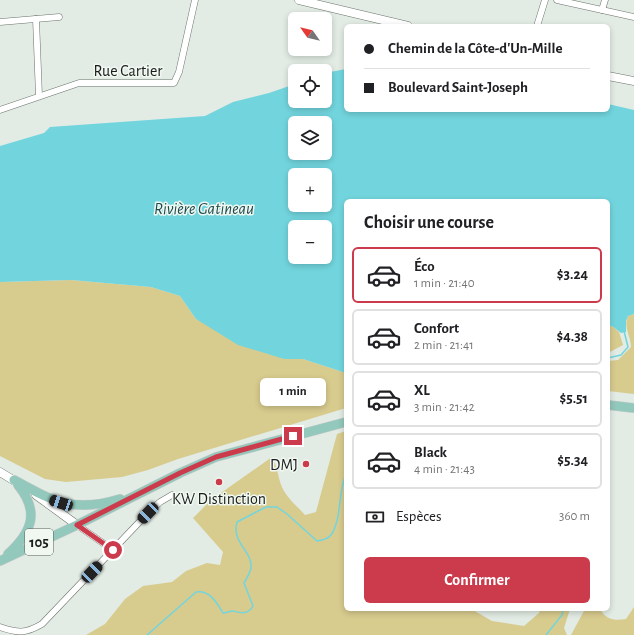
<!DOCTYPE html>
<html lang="fr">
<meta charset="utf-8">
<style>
body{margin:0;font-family:"Alegreya Sans",sans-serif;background:#f2f2f2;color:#202124;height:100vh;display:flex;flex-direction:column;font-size:15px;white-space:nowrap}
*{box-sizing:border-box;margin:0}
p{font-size:13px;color:#757577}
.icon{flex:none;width:22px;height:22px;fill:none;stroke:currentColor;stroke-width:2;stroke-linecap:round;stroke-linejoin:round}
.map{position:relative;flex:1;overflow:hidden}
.details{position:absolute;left:344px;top:199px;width:266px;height:412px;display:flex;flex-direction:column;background:#fff;border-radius:6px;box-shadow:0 2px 6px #0003}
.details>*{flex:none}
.guide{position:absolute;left:344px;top:24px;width:266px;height:88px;border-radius:6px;box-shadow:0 2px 6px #0003;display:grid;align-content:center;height:88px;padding:0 20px;background:#fff}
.needle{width:26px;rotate:304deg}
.fabs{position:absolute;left:288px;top:12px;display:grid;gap:8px}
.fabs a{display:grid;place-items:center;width:44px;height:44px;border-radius:6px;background:#fff;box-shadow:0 2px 6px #0003;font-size:20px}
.end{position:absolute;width:18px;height:18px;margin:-9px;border:5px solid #cc3b4b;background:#fff;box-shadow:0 0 0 2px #fff}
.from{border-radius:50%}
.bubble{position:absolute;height:28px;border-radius:6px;background:#fff;box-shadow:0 2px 6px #0003;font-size:13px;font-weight:600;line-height:28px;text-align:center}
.car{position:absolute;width:12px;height:24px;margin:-12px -6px;border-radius:5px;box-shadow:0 0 3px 1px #0007;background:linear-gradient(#222 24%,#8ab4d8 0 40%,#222 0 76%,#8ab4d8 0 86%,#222 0)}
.guide b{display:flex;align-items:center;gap:14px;height:38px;font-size:15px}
.guide b+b{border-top:1px solid #e0e0e0}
.guide i{width:10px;height:10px;background:#202124}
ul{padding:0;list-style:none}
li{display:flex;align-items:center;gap:12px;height:56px;margin:0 8px 6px;padding:0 12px;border:2px solid #e0e0e0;border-radius:6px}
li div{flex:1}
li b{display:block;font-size:15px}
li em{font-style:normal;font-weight:600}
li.selected{border-color:#cc3b4b}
li>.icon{width:36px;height:36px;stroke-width:1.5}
h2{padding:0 20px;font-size:18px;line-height:48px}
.pay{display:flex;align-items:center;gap:10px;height:44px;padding:0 20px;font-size:15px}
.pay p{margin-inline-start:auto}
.primary-button{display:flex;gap:8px;margin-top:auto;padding:8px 20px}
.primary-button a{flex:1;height:46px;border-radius:6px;background:#cc3b4b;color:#fff;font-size:16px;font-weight:600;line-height:46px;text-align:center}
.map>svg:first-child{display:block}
</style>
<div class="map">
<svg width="634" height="635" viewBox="0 0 634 635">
<rect width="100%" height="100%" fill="#e2ebe4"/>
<g fill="#d8cb8e">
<polygon points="71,280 151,287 180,296 196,319 284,359 303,359 346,373 346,408 178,459 148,470 122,477 66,482 45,479 0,456 0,282"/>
<path d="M 634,314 L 634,394 L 608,391 L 608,361 L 618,360 L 631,347 C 631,336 623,327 628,316 Z"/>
<polygon points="608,326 612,326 619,332 623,345 608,353"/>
<path d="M 346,431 L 346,609 L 473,609 L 473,610 L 492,621 L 524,626 L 539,613 L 540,609 L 570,609 L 564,628 L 567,635 L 86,635 L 105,624 L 125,599 L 143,586 L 172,582 L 186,571 L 207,563 L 220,565 L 223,552 L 193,518 L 210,501 L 216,500 L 218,495 L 272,457 C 278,467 278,481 284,491 C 289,500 298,507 305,515 L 316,512 L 337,434 Z"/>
<path d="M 634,607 L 634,635 L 571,635 L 585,609 L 600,609 C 606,620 615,621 626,619 Z"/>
</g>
<path fill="#72d5de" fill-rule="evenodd" d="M 346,69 L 346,110 L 608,110 L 608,104 L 634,110 L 634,314 L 628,316 L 626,321 L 626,332 L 621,333 L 612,326 L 608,326 L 608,201 L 346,201 L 346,373 L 303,359 L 284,359 L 238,345 L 196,319 L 180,296 L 151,287 L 71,280 L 0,282 L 0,146 L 44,133 L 50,127 L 205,116 L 233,102 L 269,93 L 295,84 L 295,101 L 325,101 L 325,73 ZM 295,123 L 325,123 L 325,153 L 295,153 ZM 295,175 L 325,175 L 325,205 L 295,205 ZM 295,227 L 325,227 L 325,257 L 295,257 Z"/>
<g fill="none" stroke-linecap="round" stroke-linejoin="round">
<g stroke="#72d5de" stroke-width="1.5">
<polyline points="608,358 621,355 628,347 624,331"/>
<path d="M 147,635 L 196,592 C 210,590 217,603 223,613 C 227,613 229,611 233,611 C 241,613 248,615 253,606 L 244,583 C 247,578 250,573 251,568 C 253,552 231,542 237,522 L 266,507 L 277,507 L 287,514 L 317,541 C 323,540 328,539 331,535 C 342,519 338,491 346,474"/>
<polyline points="546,635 562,615 563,609"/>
</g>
<defs>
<g id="street">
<polyline points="557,0 634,17"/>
<polyline points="602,10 605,0"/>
<polyline points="36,19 39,96"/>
<polyline points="0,22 59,17"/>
<polyline points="537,26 545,0"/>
<polyline points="0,110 79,83 174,83 179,72 195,0"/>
<polyline points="77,525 113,550"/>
<path d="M 0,627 C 18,633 25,634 42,624 L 148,513 L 160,502 L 172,495"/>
</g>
<g id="secondary">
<polyline points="299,0 408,26"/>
<polyline points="608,76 634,81"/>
<polyline points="0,472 18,483"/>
<polyline points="36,495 77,525"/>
</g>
<g id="primary">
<polyline points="608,405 634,408"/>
<path d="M 14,480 C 54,502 74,513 120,499"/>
<path d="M 8,554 C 32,532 40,512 18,485"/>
<polyline points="0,561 77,525 180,473 216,457 346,422"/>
</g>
</defs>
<use href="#street" stroke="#6b736c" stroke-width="7"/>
<use href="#secondary" stroke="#6b736c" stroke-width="9"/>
<use href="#primary" stroke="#c8c9c8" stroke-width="10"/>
<use href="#street" stroke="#fff" stroke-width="6"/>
<use href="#secondary" stroke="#fff" stroke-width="8"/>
<use href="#primary" stroke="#93c8bc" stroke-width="9"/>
</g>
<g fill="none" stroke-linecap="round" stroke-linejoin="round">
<polyline stroke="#cc3b4b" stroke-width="5" points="113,550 77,525 180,473 216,457 293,436"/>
</g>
<g fill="#cc3b4b" stroke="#f0f8f1" stroke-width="1.5">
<circle cx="306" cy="464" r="4"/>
<circle cx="219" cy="482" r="4"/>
</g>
<g text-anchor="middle" stroke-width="3" stroke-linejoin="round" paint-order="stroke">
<rect fill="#f0f8f1" stroke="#5a5f5b" stroke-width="1" x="25" y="529" width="28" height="26" rx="3"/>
<g font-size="15" font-weight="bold" fill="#1a1d1b">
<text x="39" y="547">105</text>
</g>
<g font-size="16" fill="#1a1d1b" stroke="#f0f8f1">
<text x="128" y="76">Rue Cartier</text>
</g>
<g font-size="16" fill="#1a1d1b" stroke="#f0f8f1" text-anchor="end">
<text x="298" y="470">DMJ</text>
<text x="219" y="504" text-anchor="middle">KW Distinction</text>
</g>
<g font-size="17" font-style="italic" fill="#1c4a4e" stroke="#f0f8f1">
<text x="204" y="214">Rivière Gatineau</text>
</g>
</g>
</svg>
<div class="fabs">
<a><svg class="needle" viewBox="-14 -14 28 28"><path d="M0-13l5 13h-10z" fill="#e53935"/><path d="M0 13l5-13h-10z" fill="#757577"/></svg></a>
<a><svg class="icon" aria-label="locate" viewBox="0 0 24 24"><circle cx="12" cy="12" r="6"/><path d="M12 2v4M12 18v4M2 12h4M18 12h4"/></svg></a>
<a><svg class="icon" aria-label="layers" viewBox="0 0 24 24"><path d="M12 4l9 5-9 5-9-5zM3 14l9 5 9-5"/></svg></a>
<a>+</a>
<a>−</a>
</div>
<i class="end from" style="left:113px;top:550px"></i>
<i class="end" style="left:293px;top:436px"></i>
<div class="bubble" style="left:260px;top:378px;width:66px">1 min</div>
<i class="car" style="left:61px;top:503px;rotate:288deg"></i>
<i class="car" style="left:148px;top:513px;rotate:224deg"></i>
<i class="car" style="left:92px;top:572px;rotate:44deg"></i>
<div class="guide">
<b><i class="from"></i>Chemin de la Côte-d'Un-Mille</b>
<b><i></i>Boulevard Saint-Joseph</b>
</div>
<section class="details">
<h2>Choisir une course</h2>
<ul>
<li class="selected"><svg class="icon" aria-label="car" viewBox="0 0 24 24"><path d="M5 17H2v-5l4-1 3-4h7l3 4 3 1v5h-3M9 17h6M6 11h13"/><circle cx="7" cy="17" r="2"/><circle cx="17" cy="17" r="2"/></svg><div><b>Éco</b><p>1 min · 21:40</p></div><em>$3.24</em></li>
<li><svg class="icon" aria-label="car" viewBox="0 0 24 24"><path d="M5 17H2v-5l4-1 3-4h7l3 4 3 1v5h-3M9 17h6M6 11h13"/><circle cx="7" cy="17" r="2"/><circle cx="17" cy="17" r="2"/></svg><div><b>Confort</b><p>2 min · 21:41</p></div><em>$4.38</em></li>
<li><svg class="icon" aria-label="car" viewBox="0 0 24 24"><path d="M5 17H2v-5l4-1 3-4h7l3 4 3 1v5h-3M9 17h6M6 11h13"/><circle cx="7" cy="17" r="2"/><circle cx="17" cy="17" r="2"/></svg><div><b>XL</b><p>3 min · 21:42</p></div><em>$5.51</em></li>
<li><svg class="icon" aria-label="car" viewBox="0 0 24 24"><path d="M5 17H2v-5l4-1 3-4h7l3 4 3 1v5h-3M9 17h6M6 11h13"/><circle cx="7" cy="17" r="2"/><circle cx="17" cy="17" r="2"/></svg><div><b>Black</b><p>4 min · 21:43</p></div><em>$5.34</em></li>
</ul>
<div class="pay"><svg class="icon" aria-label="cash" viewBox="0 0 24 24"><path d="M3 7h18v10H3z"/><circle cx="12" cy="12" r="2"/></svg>Espèces<p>360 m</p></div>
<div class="primary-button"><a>Confirmer</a></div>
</section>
</div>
